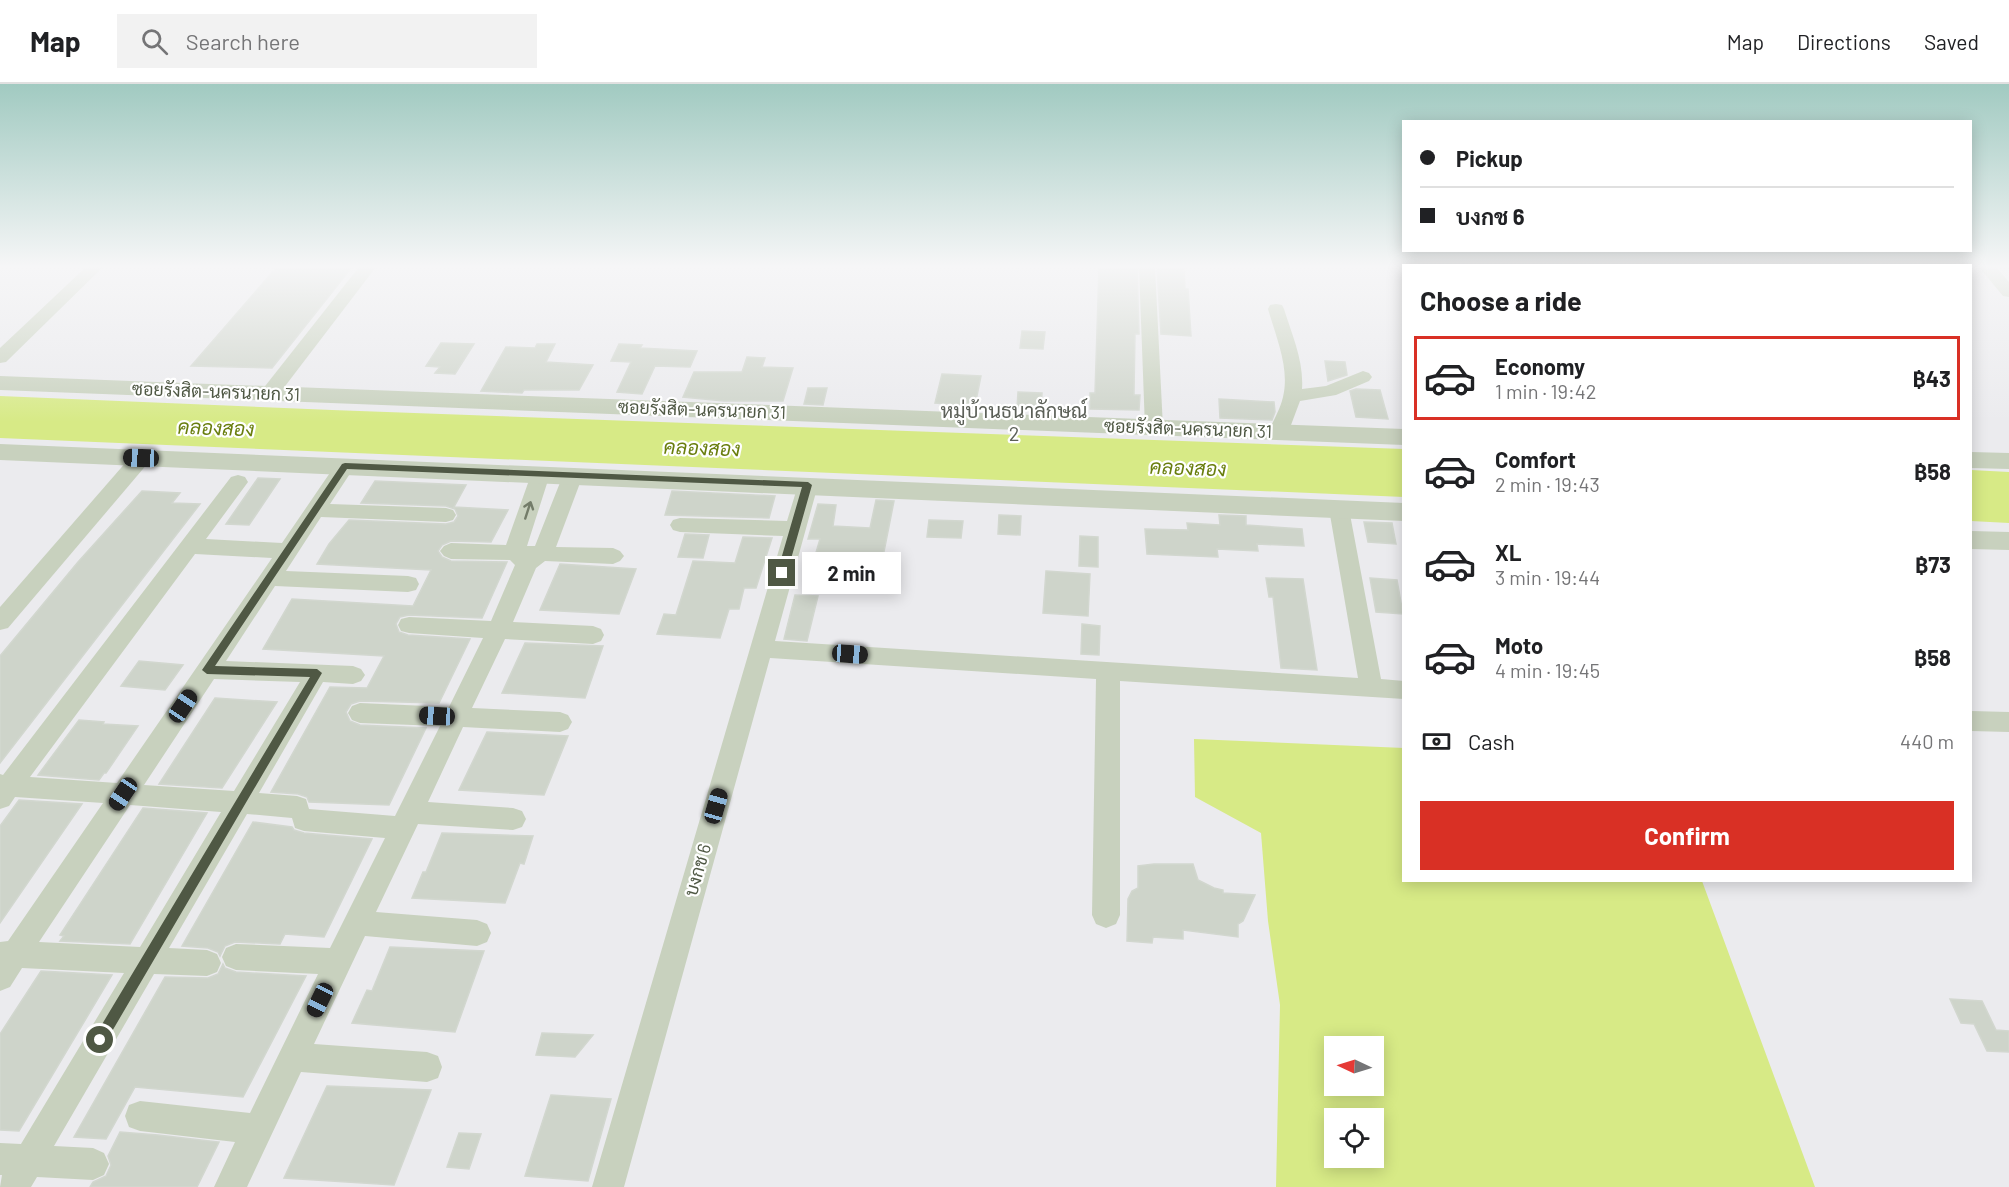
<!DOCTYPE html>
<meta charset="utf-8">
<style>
body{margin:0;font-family:Barlow,Sarabun,sans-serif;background:#f2f2f2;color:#202124;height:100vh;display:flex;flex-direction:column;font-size:22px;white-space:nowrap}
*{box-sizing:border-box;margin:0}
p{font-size:20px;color:#757577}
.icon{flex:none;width:33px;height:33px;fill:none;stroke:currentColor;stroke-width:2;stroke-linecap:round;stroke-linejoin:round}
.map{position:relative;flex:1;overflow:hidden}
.side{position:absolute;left:1402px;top:180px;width:570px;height:618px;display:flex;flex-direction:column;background:#fff;border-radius:0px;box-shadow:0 3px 15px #0003}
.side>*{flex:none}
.banner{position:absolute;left:1402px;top:36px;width:570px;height:132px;border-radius:0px;box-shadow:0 3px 15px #0003;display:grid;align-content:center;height:132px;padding:0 18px;background:#fff}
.needle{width:39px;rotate:274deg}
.fabs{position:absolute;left:1324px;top:952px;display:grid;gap:12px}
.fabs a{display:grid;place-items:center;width:60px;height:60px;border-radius:0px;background:#fff;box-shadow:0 3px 15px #0003;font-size:30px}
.end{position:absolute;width:27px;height:27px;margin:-14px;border:8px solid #4f5844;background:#fff;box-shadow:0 0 0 3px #fff}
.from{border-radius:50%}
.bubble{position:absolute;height:42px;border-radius:0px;background:#fff;box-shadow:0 3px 15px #0003;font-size:20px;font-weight:700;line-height:42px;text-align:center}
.car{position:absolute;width:18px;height:36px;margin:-18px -9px;border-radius:8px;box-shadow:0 0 4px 2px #0007;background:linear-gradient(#222 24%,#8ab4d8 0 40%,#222 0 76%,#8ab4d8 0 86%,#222 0)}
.banner b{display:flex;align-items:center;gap:21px;height:57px;font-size:22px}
.banner b+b{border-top:2px solid #e0e0e0}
.banner i{width:15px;height:15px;background:#202124}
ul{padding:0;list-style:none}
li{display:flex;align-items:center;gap:18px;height:84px;margin:0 12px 9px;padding:0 6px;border:3px solid transparent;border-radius:0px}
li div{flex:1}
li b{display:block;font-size:22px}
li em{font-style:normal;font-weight:700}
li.current{border-color:#d93025}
li>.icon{width:54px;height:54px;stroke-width:1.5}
h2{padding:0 18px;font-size:27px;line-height:72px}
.pay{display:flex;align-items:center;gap:15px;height:66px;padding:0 18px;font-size:22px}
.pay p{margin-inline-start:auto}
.cta{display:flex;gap:12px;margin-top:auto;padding:12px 18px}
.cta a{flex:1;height:69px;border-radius:0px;background:#d93025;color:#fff;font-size:24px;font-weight:700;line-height:69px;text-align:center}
header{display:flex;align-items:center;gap:36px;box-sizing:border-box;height:84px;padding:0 30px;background:#fff;border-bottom:2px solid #e0e0e0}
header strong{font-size:28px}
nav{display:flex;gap:33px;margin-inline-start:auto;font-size:21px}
.search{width:420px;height:54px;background:#f2f2f2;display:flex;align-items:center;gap:15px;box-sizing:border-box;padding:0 21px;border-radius:0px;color:#757577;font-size:22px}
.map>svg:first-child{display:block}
</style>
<header>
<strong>Map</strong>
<div class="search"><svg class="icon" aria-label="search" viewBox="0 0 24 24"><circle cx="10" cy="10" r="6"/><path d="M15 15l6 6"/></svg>Search here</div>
<nav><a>Map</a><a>Directions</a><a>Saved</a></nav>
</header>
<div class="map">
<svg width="2009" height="1103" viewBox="0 0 2009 1103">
<rect width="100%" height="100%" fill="#ebebee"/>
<g fill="#d7ea86" fill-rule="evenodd">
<polygon points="0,312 332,326 1404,365 1404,413 0,354"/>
<polygon points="1971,386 2009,388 2009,439 1971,437"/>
<path d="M 1194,655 L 1404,664 L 1404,796 L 1702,797 L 1815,1103 L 1276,1103 L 1280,921 L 1268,837 L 1261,749 L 1195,713 ZM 1335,963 L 1374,963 L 1374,1002 L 1335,1002 ZM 1335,1035 L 1374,1035 L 1374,1074 L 1335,1074 Z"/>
</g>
<g fill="#ced4ca" stroke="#d2d7cf" stroke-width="1.5">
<polygon points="277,183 352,183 272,284 191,282"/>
<polygon points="1099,183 1137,183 1139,250 1135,250 1134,307 1134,311 1140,311 1139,326 1090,325 1090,309 1095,309"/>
<polygon points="1157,183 1184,183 1185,205 1188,205 1191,252 1161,250"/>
<polygon points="1022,247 1045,248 1043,265 1020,264"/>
<polygon points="441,259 474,260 455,290 435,289 440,283 426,282"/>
<polygon points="537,260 555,260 546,278 593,281 579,306 524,306 522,309 481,307 506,263 535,264"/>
<polygon points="619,260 642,261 640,264 697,267 690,283 655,282 642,310 617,308 631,278 611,277"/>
<polygon points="747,273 765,274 762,283 793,284 783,317 724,317 683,313 694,288 742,288"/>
<polygon points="1325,277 1345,278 1347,291 1328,297"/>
<polygon points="942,290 981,292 975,322 935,319"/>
<polygon points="808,304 827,304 823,321 804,320"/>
<polygon points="1356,305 1380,306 1388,335 1356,333 1350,307"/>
<polygon points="1018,308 1042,309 1041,325 1017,324"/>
<polygon points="1219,315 1274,318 1275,328 1272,336 1220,334"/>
<polygon points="258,394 280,395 249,441 226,440"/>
<polygon points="375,397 466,401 454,423 508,426 491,458 451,457 442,461 438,467 442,473 451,477 507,478 482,534 409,531 400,533 396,540 399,548 408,551 470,555 439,619 360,617 351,620 346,628 350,637 360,641 426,644 389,721 309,718 307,713 298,710 271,708 330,603 367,604 384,572 263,565 292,515 413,522 431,486 317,480 329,460 349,436 446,440 454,438 458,432 455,425 446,422 361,419"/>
<polygon points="142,407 180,409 172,419 200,420 0,679 0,572 78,478"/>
<polygon points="672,407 775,412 769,434 665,431"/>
<polygon points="876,416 894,417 879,493 810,489 820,455 808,455 818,420 836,421 833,442 870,444"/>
<polygon points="999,431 1021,432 1020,451 998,450"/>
<polygon points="1219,431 1246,432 1246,441 1302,445 1304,462 1257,460 1258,467 1217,465 1218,473 1147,470 1145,445 1188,446 1187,439 1220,441"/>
<polygon points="929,436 963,437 961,454 927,453"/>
<polygon points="1364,438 1392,439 1396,460 1368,458"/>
<polygon points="685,450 709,451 703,474 678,473"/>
<polygon points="1080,452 1098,453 1098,483 1079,482"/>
<polygon points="743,453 772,454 756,504 744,504 739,525 729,525 720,554 657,550 664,530 676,531 693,477 735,479"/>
<polygon points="560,480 636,485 619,530 540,526"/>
<polygon points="1046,487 1090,490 1088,532 1043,529"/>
<polygon points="1266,494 1303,495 1317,586 1281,584 1273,513 1269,513"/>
<polygon points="1370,494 1397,496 1403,530 1376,528"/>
<polygon points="795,511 818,512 807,557 784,555"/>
<polygon points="1082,540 1100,542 1099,571 1081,570"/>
<polygon points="525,559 603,562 585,614 502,609"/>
<polygon points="139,577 183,581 165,606 121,602"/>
<polygon points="215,614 277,618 222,704 159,700"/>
<polygon points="79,636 104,638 103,640 138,642 106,689 104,689 99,696 38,691"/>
<polygon points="487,648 568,652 544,711 459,706"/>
<polygon points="19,716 82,720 0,839 0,742"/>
<polygon points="143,724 207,729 130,860 60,857 64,852 60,851"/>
<polygon points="253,738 292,743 294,746 304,749 372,755 324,853 285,850 280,860 235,858 225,862 220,872 218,868 208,864 182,862"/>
<polygon points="442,749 533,752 524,780 520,779 505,819 412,814 423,788 426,788"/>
<polygon points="1154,780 1193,780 1198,796 1214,804 1223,806 1223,809 1255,811 1243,837 1238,840 1238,853 1183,846 1183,855 1153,853 1152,859 1127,857 1128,815 1132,807 1138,804 1138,782"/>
<polygon points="390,863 484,867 455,948 352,939 367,906 372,907"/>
<polygon points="223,880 225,884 236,888 306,892 243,1013 135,1003 106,1055 74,1053 165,893 208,894 218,890"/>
<polygon points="41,887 112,891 19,1047 0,1046 0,950"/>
<polygon points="1950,915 1982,917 1996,946 2009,947 2009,968 1987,967 1974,940 1961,939"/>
<polygon points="542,949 593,951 575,973 536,971"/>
<polygon points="327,1002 431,1006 394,1101 284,1094"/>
<polygon points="551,1011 611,1015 588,1097 525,1092"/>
<polygon points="120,1048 158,1051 219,1058 197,1103 90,1103 93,1098 106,1092 111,1081 108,1072"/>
<polygon points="459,1049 481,1050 469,1085 447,1083"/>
</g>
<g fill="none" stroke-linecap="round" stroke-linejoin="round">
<g fill="#c8d1be" fill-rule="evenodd">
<polygon points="86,183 103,183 6,278 0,279 0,264"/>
<polygon points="359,183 376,183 276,314 262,314 260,310 262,306"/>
<polygon points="1139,183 1155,183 1163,344 1161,348 1147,348 1145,344"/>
<polygon points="1979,183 1996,183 2009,198 2009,213 2003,212"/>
<path d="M 1276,220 L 1282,221 L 1284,225 C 1292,251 1304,277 1302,305 L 1326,302 L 1363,287 L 1369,289 L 1372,293 L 1369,297 L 1336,311 L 1300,317 L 1288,349 L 1285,353 L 1278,355 L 1271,353 L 1268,349 C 1273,337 1280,326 1283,313 C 1290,284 1276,253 1268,225 L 1270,221 Z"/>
<polygon points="141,368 148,369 151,374 148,379 8,544 0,546 0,523 134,369"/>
<path d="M 345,375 L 352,377 L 355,382 L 330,420 L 446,424 L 453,426 L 456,431 L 453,436 L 446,438 L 321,433 L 286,487 L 408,492 L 416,494 L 419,500 L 416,506 L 408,508 L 275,502 L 226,577 L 353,582 L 361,585 L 365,591 L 361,597 L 353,600 L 323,598 L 259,709 L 297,712 L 306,715 L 309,725 L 395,732 L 440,642 L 360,639 L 352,636 L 348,629 L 352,622 L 360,619 L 449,623 L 483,554 L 409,549 L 401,547 L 398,541 L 401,535 L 409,533 L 491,537 L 515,481 L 510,476 L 451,475 L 444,472 L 440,467 L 444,462 L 451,459 L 506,461 L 533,385 L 540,383 L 547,385 L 550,390 L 527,462 L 535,462 L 563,391 L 566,386 L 573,384 L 580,386 L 583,391 L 556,463 L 613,464 L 620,467 L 624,472 L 620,477 L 613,480 L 545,477 L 536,484 L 513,538 L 593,542 L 601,545 L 604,551 L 601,557 L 593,560 L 505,555 L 472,624 L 560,628 L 568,631 L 572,638 L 568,645 L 560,648 L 463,643 L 428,718 L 513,724 L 522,727 L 526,735 L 522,743 L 513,746 L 418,740 L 376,828 L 477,836 L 487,840 L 491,849 L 487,858 L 477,862 L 365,852 L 314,960 L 427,968 L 438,972 L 442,983 L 438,994 L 427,998 L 301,988 L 247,1103 L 214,1103 L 235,1058 L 140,1047 L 129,1043 L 125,1032 L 129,1021 L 140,1017 L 250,1029 L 318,890 L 236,886 L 226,882 L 222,873 L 226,864 L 236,860 L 330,864 L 385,754 L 304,747 L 295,744 L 292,734 L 247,730 L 169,864 L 207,866 L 217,870 L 221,879 L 217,888 L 207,892 L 154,890 L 54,1062 L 93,1064 L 104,1069 L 109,1080 L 104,1091 L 93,1096 L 37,1093 L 31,1103 L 0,1103 L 2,1091 L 0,1091 L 0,1059 L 21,1060 L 124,889 L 22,884 L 10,903 L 0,907 L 0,858 L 8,857 L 103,719 L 15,713 L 9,722 L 0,725 L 0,690 L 3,691 L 231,393 L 238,391 L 245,393 L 248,398 L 206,455 L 282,459 L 338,377 ZM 195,470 L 272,474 L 117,699 L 30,693 ZM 214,595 L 300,598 L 234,707 L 144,701 ZM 130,721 L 221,728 L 140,863 L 39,858 Z"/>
<polygon points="808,394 815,396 818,401 775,557 1358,594 1329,425 1332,420 1339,418 1346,420 1349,425 1381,595 1404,597 1404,615 1120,597 1120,831 1116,840 1106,844 1096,840 1092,831 1096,595 770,574 624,1103 592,1103 783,452 680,448 673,446 670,441 673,436 680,434 787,437 798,401 801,396"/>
<polygon points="1971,627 2009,628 2009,648 1971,647"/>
</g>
<g fill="#c8d1be" fill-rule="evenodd">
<polygon points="0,292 1404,345 1404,361 0,306"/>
<polygon points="0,360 1404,419 1404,437 0,376"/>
<polygon points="1971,368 2009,369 2009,385 1971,384"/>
<polygon points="1971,447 2009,448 2009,466 1971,465"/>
</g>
</g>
<defs><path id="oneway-shaft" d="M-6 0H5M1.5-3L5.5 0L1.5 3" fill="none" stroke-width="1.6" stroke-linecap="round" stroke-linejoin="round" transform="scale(1.5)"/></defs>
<use stroke="#737c69" href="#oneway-shaft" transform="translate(528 426) rotate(-72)"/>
<linearGradient id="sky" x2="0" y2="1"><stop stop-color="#a1cac1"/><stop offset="0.54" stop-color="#f6f6f7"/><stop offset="1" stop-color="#f6f6f7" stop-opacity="0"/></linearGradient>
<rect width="2009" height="338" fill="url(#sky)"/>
<polygon fill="#4f5844" points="345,379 808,398 812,401 787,489 782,492 777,489 802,403 347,385 215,582 317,585 322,589 104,961 100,963 95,961 94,956 95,952 310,593 207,590 202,586 342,380"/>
<g text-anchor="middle" stroke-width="4.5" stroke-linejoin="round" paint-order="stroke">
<g font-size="18" fill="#4f5844" stroke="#fff">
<text transform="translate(216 308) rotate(2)" y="6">ซอยรังสิต-นครนายก 31</text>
<text transform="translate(702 326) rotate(2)" y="6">ซอยรังสิต-นครนายก 31</text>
<text transform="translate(1188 345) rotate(2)" y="6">ซอยรังสิต-นครนายก 31</text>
<text transform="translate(698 786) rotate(-74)" y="6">บงกช 6</text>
</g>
<g font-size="20" fill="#5c6058" stroke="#fff">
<text x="1014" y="334">หมู่บ้านธนาลักษณ์<tspan x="1014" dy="23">2</tspan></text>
</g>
<g font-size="20" font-style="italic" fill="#697e0e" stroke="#fff">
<text transform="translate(216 344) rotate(2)" y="7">คลองสอง</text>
<text transform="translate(702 364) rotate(2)" y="7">คลองสอง</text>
<text transform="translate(1188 384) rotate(2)" y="7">คลองสอง</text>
</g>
</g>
</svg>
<div class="fabs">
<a><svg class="needle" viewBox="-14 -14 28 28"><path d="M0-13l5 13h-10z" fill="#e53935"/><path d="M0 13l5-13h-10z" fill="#757577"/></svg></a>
<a><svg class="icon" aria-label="locate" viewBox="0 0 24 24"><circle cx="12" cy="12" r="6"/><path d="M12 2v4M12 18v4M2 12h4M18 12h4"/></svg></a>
</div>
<i class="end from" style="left:100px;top:956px"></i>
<i class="end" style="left:782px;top:489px"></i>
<div class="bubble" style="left:802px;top:468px;width:99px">2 min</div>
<i class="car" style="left:141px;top:374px;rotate:272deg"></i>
<i class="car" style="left:850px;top:570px;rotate:94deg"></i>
<i class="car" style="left:183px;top:622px;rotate:34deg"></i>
<i class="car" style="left:437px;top:632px;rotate:273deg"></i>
<i class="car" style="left:123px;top:710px;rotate:214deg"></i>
<i class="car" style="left:716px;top:722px;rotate:16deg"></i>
<i class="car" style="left:320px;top:916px;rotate:206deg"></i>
<div class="banner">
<b><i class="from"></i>Pickup</b>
<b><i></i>บงกช 6</b>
</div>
<section class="side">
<h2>Choose a ride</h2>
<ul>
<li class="current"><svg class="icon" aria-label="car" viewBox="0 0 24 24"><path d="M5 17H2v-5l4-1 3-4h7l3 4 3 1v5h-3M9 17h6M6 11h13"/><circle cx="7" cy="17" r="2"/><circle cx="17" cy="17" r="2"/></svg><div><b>Economy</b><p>1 min · 19:42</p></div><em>฿43</em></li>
<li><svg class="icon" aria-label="car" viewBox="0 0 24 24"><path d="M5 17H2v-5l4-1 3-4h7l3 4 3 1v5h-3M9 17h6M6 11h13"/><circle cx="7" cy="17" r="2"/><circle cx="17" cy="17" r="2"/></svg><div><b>Comfort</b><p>2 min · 19:43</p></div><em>฿58</em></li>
<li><svg class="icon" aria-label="car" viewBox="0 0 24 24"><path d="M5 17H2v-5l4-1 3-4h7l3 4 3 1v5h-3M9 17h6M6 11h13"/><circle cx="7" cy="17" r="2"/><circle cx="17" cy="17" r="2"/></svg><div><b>XL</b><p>3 min · 19:44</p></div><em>฿73</em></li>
<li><svg class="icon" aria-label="car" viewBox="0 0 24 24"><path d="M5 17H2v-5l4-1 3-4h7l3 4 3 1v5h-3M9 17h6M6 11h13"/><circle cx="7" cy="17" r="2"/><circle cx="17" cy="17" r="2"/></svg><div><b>Moto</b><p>4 min · 19:45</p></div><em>฿58</em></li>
</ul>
<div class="pay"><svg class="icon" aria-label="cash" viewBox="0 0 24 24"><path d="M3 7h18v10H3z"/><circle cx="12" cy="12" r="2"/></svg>Cash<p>440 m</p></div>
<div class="cta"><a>Confirm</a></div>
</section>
</div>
